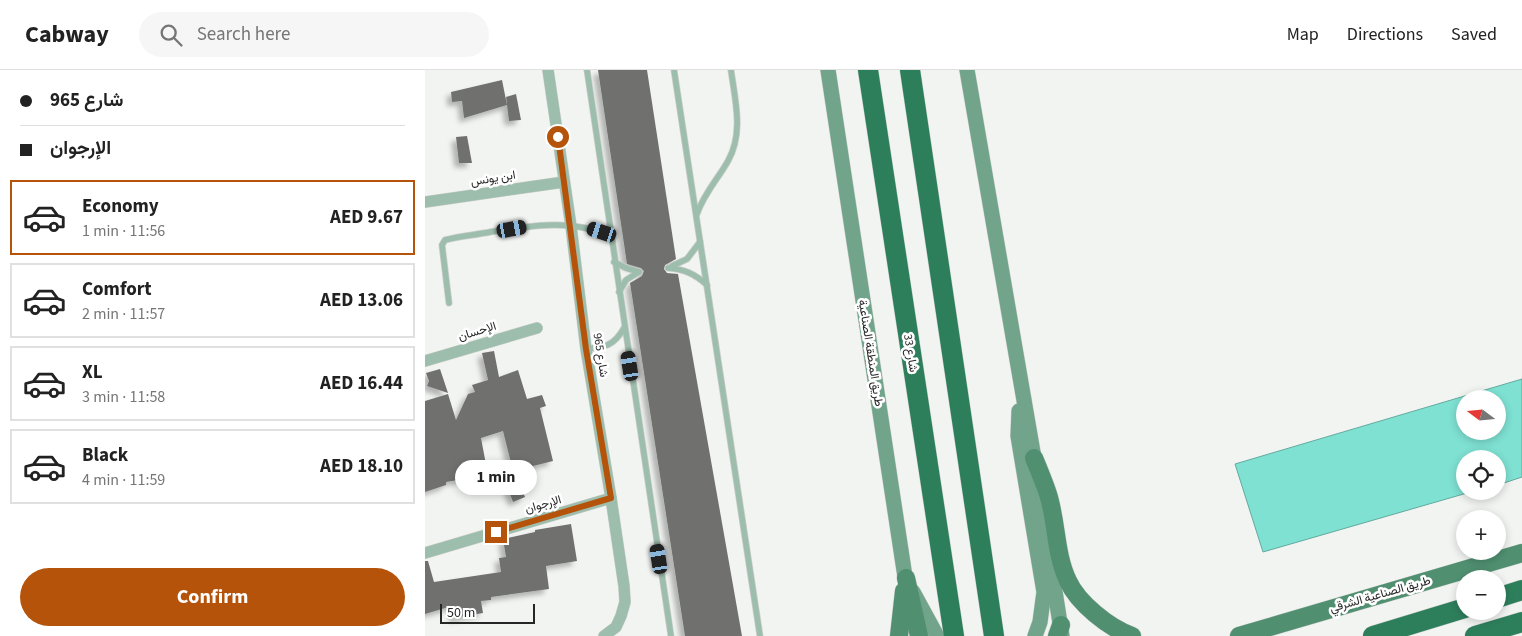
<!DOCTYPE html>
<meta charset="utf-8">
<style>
body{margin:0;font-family:"Source Sans 3",Vazirmatn,sans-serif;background:#f6f6f6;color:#222;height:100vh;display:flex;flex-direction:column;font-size:19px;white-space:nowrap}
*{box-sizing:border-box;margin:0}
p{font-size:16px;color:#767676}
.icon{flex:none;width:28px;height:28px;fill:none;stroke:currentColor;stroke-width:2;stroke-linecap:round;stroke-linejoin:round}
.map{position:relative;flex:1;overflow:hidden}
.details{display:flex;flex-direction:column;background:#fff;width:425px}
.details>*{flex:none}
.hud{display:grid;align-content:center;height:110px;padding:0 20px;background:#fff}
.needle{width:32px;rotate:286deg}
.controls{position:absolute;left:1031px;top:320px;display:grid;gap:10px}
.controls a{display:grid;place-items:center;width:50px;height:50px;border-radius:50%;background:#fff;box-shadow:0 2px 8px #0003;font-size:25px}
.scale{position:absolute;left:15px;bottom:12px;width:95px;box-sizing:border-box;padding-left:5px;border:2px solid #252625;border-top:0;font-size:14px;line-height:18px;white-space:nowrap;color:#252625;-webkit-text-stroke:4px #fff;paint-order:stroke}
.end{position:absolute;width:22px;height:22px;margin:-11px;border:6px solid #b45309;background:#fff;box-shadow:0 0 0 2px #fff}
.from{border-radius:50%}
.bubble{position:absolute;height:35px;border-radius:18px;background:#fff;box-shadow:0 2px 8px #0003;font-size:16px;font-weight:700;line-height:35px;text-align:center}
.car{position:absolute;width:15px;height:30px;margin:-15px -8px;border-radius:6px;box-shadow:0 0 4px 1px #0007;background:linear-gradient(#222 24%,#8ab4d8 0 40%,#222 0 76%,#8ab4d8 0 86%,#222 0)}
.hud b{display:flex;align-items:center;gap:18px;height:48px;font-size:19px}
.hud b+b{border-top:1px solid #e0e0e0}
.hud i{width:12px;height:12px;background:#222}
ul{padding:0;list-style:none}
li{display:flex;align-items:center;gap:15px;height:75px;margin:0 10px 8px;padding:0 10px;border:2px solid #e0e0e0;border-radius:0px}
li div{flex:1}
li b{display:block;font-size:19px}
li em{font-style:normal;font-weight:700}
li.selected{border-color:#b45309}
li>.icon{width:45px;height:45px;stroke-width:1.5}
.button{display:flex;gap:10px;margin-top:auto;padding:10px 20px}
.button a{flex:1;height:58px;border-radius:30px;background:#b45309;color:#fff;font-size:20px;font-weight:700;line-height:58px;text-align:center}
header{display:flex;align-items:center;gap:30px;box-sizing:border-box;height:70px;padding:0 25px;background:#fff;border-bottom:1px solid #e0e0e0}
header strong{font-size:24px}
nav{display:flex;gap:28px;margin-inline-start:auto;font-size:18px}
.search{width:350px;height:45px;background:#f6f6f6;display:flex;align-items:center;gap:12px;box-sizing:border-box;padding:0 18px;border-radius:28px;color:#767676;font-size:19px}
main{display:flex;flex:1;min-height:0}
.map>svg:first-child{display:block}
</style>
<header>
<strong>Cabway</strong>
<div class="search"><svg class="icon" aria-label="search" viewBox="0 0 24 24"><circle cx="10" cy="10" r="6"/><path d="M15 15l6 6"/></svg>Search here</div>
<nav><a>Map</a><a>Directions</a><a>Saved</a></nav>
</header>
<main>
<section class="details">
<div class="hud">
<b><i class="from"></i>شارع 965</b>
<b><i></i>الإرجوان</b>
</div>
<ul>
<li class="selected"><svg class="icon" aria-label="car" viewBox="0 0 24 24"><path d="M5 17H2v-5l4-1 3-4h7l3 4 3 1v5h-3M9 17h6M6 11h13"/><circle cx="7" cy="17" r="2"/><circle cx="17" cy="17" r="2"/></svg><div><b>Economy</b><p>1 min · 11:56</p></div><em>AED 9.67</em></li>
<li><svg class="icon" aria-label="car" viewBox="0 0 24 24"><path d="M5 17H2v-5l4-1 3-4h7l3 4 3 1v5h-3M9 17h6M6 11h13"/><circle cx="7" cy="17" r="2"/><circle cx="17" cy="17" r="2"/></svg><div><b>Comfort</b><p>2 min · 11:57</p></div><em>AED 13.06</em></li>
<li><svg class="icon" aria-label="car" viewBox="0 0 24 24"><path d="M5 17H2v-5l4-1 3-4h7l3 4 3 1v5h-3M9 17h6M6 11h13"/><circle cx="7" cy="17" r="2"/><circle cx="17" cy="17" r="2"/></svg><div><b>XL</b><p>3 min · 11:58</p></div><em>AED 16.44</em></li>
<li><svg class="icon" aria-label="car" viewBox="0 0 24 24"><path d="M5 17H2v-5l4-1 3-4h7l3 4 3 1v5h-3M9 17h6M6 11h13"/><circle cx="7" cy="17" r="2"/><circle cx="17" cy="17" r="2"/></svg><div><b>Black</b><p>4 min · 11:59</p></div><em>AED 18.10</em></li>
</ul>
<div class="button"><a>Confirm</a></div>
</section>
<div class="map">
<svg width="1097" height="566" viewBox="0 0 1097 566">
<defs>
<filter id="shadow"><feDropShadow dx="-4.5" dy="4.5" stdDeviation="2.5" flood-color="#0004"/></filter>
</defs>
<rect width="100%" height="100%" fill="#f2f4f2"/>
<path fill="#7ee1d2" stroke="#63a99e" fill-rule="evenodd" d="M 1097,309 L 1097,407 L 1073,415 L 1072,389 L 1040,389 L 1040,421 L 1049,421 L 838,482 L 810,394 ZM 1040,329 L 1072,329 L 1072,361 L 1040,361 Z"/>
<g fill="#70716e" filter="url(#shadow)">
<polygon points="173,0 222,0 251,189 240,195 239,199 242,203 253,204 317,566 260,566 205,213 217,206 219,201 216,198 202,194"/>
<polygon points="77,10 82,35 39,48 37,31 27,32 26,22"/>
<polygon points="91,24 96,50 84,51 81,27"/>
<polygon points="42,66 47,93 34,93 31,67"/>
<polygon points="69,281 74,307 93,300 102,329 117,325 121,336 115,338 128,391 88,401 78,361 56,368 63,405 21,412 21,415 0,422 0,331 23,324 31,350 43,324 50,322 47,315 63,310 57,283"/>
<polygon points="15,299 23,323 2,316 4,311 1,303"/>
<polygon points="91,404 100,427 88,432 79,408"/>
<polygon points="146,454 152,491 121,496 124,519 66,527 66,530 56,531 58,543 29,548 27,536 0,544 0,491 3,491 9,512 76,502 74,488 81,487 78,469 110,462 110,460"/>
</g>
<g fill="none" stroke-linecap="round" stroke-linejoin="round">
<defs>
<g id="lane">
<polyline points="162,0 246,566"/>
<polyline points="249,0 335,566"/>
<path d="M 272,144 C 279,123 293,109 303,91 C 319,63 310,30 306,0"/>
<polyline points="189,192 201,198 214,202"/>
<polyline points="247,196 262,189 275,172"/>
<path d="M 243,198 C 259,199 270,204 282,215"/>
<polyline points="194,222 201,210 214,202"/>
<path d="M 24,233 L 17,175 L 20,170 C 35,166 50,165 65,162 C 105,156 148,148 186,167"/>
<path d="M 161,279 C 180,277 189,276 199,258"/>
</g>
<g id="street">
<polyline points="123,0 146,156 161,279 186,428 199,516 200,532 196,546 191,557 179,566"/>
<polyline points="0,132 139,112"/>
<polyline points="0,291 112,258"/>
<polyline points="0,483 186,428"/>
</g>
<g id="secondary">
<polyline points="403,0 482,520"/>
<polyline points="542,0 609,388 637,566"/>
<polyline points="594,341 593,366 619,522 615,552 610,566"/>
<polyline points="488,522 512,566"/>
</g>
<g id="primary">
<path d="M 609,388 C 614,400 619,412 623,424 C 632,452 630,484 643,511 C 653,533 684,558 707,566"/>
<polyline points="481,508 494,566"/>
<polyline points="474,566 479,521"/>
<polyline points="632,566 636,555"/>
<polyline points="814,566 1097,483"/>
</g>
<g id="highway">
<polyline points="443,0 529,566"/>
<polyline points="485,0 569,566"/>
<polyline points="1072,528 1097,520"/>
<polyline points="948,566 1040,538"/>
<polyline points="1050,566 1097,552"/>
</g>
</defs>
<use href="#lane" stroke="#cdcfcd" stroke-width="7"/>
<use href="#street" stroke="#cdcfcd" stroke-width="12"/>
<use href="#secondary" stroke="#cdcfcd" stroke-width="16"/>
<use href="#primary" stroke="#cdcfcd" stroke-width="19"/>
<use href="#highway" stroke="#cdcfcd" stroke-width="21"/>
<use href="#lane" stroke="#9dbead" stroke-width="5.5"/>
<use href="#street" stroke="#9dbead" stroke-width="11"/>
<use href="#secondary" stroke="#71a48a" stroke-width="15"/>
<use href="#primary" stroke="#509071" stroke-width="18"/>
<use href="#highway" stroke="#2d7f5c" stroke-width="20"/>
</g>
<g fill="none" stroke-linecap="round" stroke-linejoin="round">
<polyline stroke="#b45309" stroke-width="6" points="71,462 186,428 161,279 133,67"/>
</g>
<g text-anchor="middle" stroke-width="5" stroke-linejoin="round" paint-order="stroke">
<g font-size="12" fill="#252625" stroke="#fff">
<text transform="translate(68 108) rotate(-9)" y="4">ابن يونس</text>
<text transform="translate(52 261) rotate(-17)" y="4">الإحسان</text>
<text transform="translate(446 283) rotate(81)" y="4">طريق المنطقة الصناعية</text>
<text transform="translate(486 283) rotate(81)" y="4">شارع 33</text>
<text transform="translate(176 285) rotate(81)" y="4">شارع 965</text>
<text transform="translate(118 434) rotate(-16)" y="4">الإرجوان</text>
<text transform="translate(955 524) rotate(-16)" y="4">طريق الصناعية الشرقي</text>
</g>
</g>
</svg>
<div class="controls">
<a><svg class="needle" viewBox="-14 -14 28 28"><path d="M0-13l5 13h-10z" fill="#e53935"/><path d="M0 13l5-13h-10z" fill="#767676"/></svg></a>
<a><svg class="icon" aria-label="locate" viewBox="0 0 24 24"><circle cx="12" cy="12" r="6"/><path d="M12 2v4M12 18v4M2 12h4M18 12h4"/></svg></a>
<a>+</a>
<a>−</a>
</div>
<div class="scale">50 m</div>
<i class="end from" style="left:133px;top:67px"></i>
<i class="end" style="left:71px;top:462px"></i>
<div class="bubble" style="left:30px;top:390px;width:82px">1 min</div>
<i class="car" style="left:87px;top:159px;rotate:80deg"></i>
<i class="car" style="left:177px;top:162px;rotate:288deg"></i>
<i class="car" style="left:205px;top:296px;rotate:351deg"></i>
<i class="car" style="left:234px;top:489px;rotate:351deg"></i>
</div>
</main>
